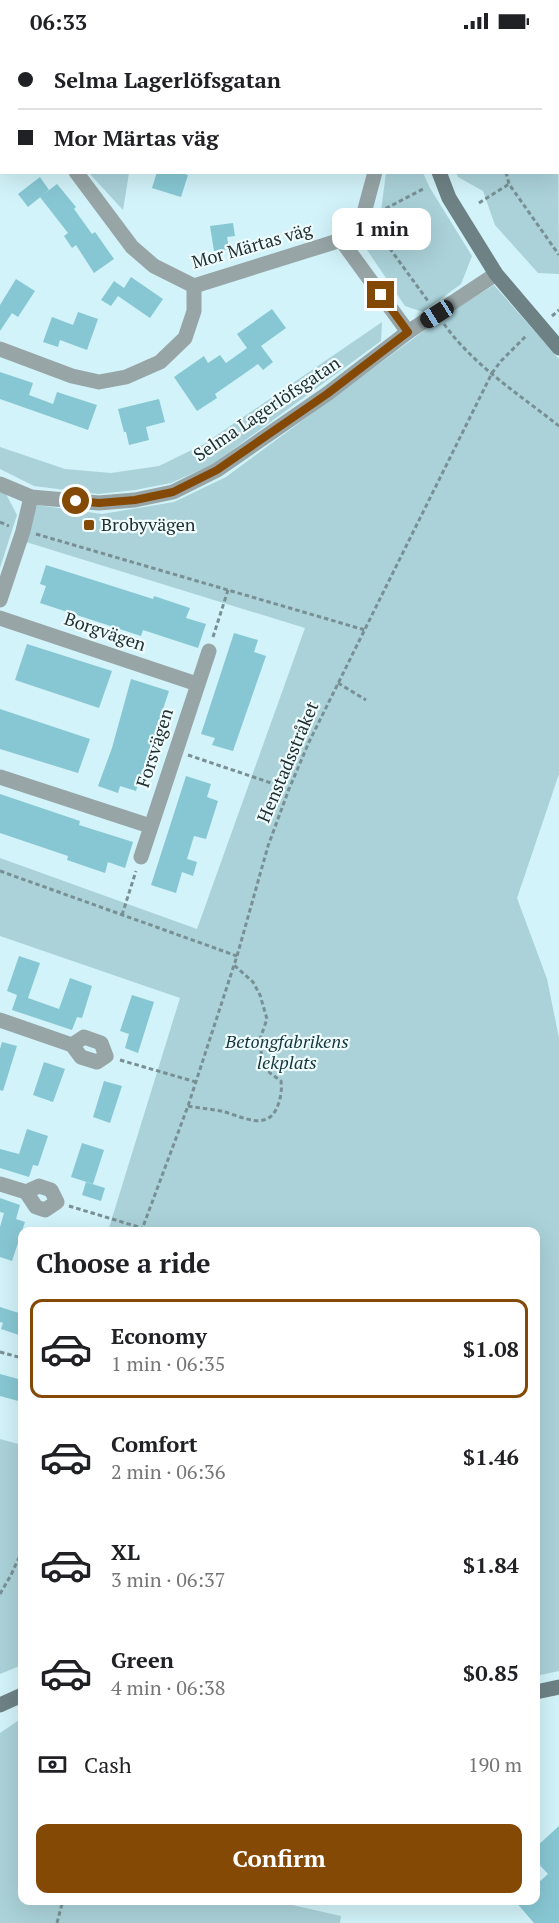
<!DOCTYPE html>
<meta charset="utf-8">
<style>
body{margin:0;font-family:"PT Serif",serif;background:#f6f6f6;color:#202124;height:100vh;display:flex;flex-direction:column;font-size:22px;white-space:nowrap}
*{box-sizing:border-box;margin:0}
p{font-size:20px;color:#757577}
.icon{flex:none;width:33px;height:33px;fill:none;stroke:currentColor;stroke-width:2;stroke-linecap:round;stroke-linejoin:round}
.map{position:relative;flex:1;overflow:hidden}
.drawer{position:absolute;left:18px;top:1185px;width:522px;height:678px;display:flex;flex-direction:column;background:#fff;border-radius:12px;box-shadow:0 6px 24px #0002}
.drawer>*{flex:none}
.hud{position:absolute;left:0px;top:0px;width:560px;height:132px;box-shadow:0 6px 24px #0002;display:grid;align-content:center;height:132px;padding:0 18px;background:#fff}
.end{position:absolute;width:27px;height:27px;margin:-14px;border:8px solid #854906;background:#fff;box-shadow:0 0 0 3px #fff}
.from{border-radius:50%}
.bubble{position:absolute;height:42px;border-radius:12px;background:#fff;box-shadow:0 6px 24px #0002;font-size:20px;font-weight:700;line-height:42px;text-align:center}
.car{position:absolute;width:18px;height:36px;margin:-18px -9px;border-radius:8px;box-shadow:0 0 4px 2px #0007;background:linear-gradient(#222 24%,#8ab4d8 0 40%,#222 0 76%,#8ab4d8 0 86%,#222 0)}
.hud b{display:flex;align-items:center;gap:21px;height:57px;font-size:22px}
.hud b+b{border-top:2px solid #e0e0e0}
.hud i{width:15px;height:15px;background:#202124}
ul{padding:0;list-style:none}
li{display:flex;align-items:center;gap:18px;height:99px;margin:0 12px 9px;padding:0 6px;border:3px solid transparent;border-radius:12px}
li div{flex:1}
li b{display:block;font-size:22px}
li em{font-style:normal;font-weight:700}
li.on{border-color:#854906}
li>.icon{width:54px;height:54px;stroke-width:1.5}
h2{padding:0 18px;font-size:27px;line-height:72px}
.pay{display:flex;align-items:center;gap:15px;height:66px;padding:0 18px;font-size:22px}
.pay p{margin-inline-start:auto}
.button{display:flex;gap:12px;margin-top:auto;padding:12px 18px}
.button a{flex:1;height:69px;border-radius:12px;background:#854906;color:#fff;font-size:24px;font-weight:700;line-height:69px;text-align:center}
.status{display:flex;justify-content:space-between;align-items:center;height:42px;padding:0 30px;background:#fff;direction:ltr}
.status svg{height:16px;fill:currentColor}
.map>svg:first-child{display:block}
</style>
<div class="status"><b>06:33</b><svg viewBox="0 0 49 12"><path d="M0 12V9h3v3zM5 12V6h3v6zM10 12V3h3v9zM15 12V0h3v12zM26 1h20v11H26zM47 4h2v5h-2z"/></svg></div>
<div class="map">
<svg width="559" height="1881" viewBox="0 0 559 1881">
<rect width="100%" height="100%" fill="#d1f3f9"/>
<g fill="#abd2d9">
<polygon points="558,77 559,232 538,231 495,183 483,149 458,135 456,131 558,130"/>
<polygon points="89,131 129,131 123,168"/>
<polygon points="386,131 423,131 430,146 472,214 461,242 423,270 405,264 363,202 381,169"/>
<polygon points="494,243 559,317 559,732 517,856 547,937 559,996 559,1629 536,1634 536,1190 108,1189 180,956 0,894 0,816 197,887 305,586 26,500 37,463 102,472 174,460 226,435 444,274"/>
<polygon points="382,280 381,299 213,422 171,441 135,448 98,452 34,444 0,427 0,405 65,427 111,431 159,424 204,402"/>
<polygon points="0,450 6,452 17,473 0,526"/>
<polygon points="0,1397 22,1403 22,1623 0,1632"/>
<polygon points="22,1676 22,1858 270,1858 341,1874 340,1881 0,1881 0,1691"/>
</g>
<g fill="#87c7d3">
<polygon points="157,130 179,130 188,133 181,155 152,146"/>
<polygon points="40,135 49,148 28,165 18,152"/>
<polygon points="57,142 76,165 74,167 92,192 95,190 114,217 94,231 76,203 72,206 64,194 68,191 40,155"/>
<polygon points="233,181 235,194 227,195 229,207 214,209 210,184"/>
<polygon points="131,235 163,257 150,276 118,254 111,264 101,258 114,239 124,246"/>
<polygon points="16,237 35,249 18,275 12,271 0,289 0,263"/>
<polygon points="272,267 286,286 261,304 273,320 263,328 258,322 215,352 217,356 197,369 174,335 204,314 208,321 220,313 226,321 247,306 237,292"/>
<polygon points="78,270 98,277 87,308 60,298 58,305 43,300 52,275 73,283"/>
<polygon points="0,330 33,341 29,353 53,362 57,350 97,363 88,388 0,357"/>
<polygon points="159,357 165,380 146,385 149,398 129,403 126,390 124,390 118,367"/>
<polygon points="46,523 153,557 154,554 190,566 186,576 206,582 198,606 143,588 141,594 40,561 46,544 40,542"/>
<polygon points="234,591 258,598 254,610 266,614 233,709 212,703 215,696 201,692"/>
<polygon points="27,602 112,629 99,666 15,638"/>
<polygon points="131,637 169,649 136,749 120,744 118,751 98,744 112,706"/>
<polygon points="0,667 90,697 78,731 0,707"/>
<polygon points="186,734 211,742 207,755 218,759 206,797 194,794 187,817 197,820 193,834 182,830 176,851 151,843"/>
<polygon points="0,752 80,779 79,783 133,800 125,826 108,820 105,831 67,818 68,814 0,791"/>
<polygon points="19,914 40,921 28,956 59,967 70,936 92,944 82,976 77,975 72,988 12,968 17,953 7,949"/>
<polygon points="132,953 154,960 138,1011 125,1006 129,992 120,989"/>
<polygon points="2,1000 17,1004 3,1049 0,1048 0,1007"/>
<polygon points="44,1020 65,1027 53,1060 33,1053"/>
<polygon points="104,1039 122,1044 110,1081 93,1075"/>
<polygon points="27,1087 48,1094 38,1124 33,1123 29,1135 0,1126 0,1107 19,1112"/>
<polygon points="82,1101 104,1108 93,1142 71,1135"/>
<polygon points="86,1140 105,1146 101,1159 82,1153"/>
<polygon points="0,1156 20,1163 16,1177 25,1180 12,1219 0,1215 0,1185 4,1171 0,1170"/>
<polygon points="0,1265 22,1272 22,1294 1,1287 3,1281 0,1280"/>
<polygon points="0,1332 22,1338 22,1360 0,1354"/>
<polygon points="559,1784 559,1881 534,1881 514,1858 536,1858 536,1843 548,1832 536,1819 536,1805"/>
</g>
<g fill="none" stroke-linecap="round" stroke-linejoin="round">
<g stroke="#789094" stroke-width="3" stroke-dasharray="4.5 3" stroke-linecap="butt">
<polyline points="506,130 509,142 559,213"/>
<polyline points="479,161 509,142"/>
<polyline points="379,170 425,146"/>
<polyline points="372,182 428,259"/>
<polyline points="552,274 559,268"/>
<path d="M 444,282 C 473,323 520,353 559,384"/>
<polyline points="0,480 9,484"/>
<polyline points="36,492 365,588"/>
<polyline points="213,595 228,548"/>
<polyline points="338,641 366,658"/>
<polyline points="188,713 289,747"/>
<polyline points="0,829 237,914"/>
<polyline points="122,873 136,829"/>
<polyline points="120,1018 196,1040"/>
<path d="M 188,1064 C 199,1066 210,1067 221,1069 C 242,1074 268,1091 278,1063 C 281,1055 282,1047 281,1039 L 270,1031 L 262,1019 L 260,997 L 267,977 L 260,953 L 253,940 L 234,923"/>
<polyline points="69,1164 142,1186"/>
<polyline points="141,1190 188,1064 237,914 268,804 289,747 309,700 492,331 501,319 527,293"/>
<polyline points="0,1310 22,1316"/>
<polyline points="0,1552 11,1533 22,1509"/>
<polyline points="57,1881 63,1858"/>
</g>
<g stroke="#97a5a7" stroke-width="15">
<polyline points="339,0 339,2"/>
<polyline points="481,0 481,2"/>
<polyline points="47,2 47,0"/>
<polyline points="558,58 559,59"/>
<polyline points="0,82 2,82"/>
<polyline points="76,130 132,205 154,224 194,244 341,198 364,171 375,130"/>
<polyline points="341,198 408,290"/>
<polyline points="0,307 72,334 99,340 126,335 160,320 185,296 194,269 194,244"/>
<polyline points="0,442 31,455 99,461 135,458 173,450 217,428 327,352 408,290 496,232"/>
<polyline points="0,558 23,489 31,455"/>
<polyline points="0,576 197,642"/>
<polyline points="0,735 150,784"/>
<polyline points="141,815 209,609"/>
<polyline points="0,978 72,1003 81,1015 97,1020 106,1014 101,1001 84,995 72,1003"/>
<polyline points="0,1142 26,1150 36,1165 45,1168 57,1160 51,1148 39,1144 26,1150"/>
</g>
<g stroke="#6e8286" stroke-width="15">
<polyline points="391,0 391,2"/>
<polyline points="439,130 449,156 496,232 559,306"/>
<polyline points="536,1650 559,1645"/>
<polyline points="0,1663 22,1653"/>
</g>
</g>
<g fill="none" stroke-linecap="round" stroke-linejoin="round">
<polyline stroke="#854906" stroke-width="8" points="76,459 99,461 135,458 173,450 217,428 327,352 408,290 381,253"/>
</g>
<rect fill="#854906" stroke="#effcfe" stroke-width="2" x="83" y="477" width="12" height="12" rx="3"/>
<g text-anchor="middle" stroke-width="4.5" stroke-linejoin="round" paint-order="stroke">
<g font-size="18" fill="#223032" stroke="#effcfe">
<text transform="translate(252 204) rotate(-16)" y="6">Mor Märtas väg</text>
<text transform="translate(267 367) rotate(-34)" y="6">Selma Lagerlöfsgatan</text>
<text transform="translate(105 590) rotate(19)" y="6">Borgvägen</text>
<text transform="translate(155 706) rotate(-72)" y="6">Forsvägen</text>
<text transform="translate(288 720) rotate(-67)" y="6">Henstadsstråket</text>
</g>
<g font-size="18" fill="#223032" stroke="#effcfe" text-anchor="start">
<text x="101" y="489">Brobyvägen</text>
</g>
<g font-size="18" font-style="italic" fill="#15363b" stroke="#effcfe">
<text x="287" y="1006">Betongfabrikens<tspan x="287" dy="21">lekplats</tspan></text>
</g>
</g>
</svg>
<i class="end from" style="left:76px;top:459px"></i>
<i class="end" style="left:381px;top:253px"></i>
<div class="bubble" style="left:332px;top:166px;width:99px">1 min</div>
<i class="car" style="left:437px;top:272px;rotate:238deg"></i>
<div class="hud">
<b><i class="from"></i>Selma Lagerlöfsgatan</b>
<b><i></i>Mor Märtas väg</b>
</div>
<section class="drawer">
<h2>Choose a ride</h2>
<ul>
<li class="on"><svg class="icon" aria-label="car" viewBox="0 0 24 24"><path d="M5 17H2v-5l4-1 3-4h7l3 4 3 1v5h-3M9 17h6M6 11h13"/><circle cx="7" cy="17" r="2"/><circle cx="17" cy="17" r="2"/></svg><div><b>Economy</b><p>1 min · 06:35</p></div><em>$1.08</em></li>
<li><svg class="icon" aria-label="car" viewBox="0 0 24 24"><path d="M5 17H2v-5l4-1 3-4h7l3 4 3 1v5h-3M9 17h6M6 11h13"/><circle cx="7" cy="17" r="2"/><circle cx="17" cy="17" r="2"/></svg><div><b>Comfort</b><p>2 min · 06:36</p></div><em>$1.46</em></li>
<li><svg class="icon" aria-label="car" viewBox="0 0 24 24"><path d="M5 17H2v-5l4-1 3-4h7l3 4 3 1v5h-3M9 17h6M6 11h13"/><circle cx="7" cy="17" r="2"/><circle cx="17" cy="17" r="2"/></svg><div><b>XL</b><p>3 min · 06:37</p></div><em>$1.84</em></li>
<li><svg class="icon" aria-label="car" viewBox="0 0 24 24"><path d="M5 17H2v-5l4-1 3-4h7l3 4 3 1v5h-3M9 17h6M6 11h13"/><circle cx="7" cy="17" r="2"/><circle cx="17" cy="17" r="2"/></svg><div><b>Green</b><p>4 min · 06:38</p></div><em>$0.85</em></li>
</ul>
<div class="pay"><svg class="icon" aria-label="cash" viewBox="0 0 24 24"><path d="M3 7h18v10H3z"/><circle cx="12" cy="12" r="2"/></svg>Cash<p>190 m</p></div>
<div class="button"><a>Confirm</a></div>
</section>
</div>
